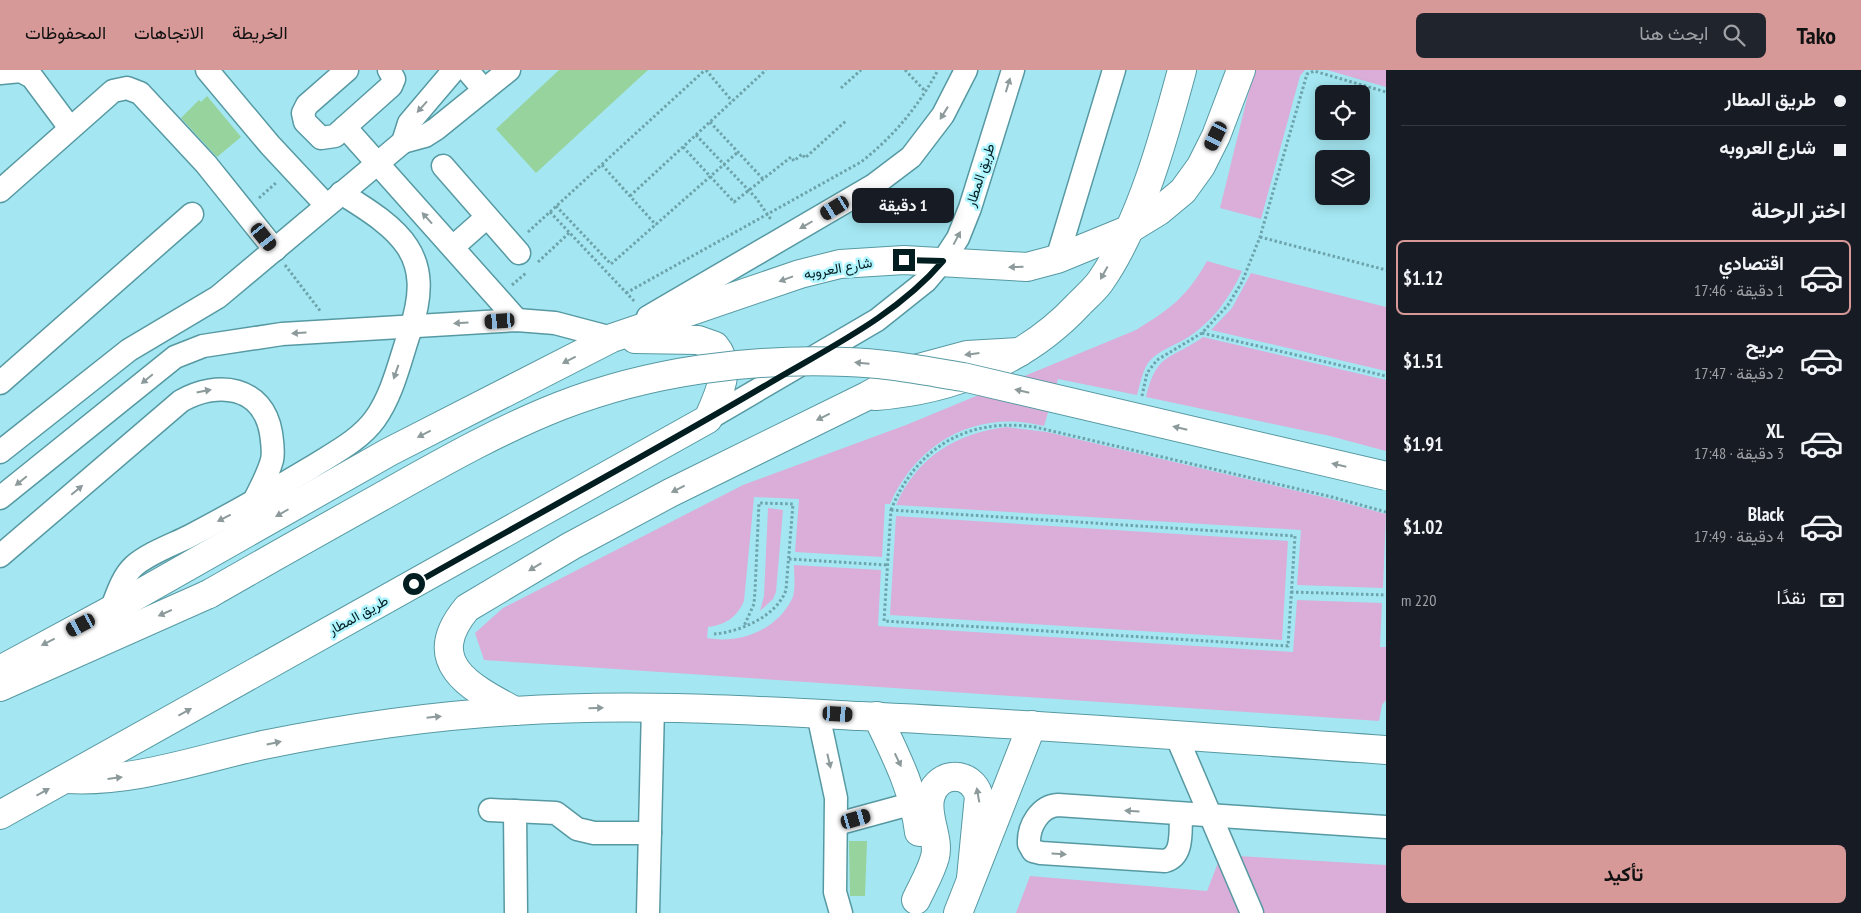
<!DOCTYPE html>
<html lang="ar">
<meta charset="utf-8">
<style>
body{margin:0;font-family:"PT Sans Narrow",Vazirmatn,sans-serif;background:#20242c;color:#f1f3f6;direction:rtl;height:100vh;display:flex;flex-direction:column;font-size:19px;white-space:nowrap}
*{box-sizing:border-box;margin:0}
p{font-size:16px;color:#9ea1a6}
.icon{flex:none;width:28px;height:28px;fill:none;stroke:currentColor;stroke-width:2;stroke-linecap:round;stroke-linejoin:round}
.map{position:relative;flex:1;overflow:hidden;direction:ltr}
.panel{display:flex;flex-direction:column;background:#171b24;width:475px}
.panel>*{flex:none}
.guide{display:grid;align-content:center;height:110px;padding:0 15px;background:#171b24}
.buttons{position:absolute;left:1315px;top:15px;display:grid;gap:10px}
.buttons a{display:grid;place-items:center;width:55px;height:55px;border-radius:8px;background:#171b24;box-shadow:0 2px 12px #0003;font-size:25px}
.end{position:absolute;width:22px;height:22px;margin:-11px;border:6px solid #021e21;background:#fff;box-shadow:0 0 0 2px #fff}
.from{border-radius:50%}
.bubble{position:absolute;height:35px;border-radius:8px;background:#171b24;box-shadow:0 2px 12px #0003;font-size:16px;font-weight:700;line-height:35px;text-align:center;direction:rtl}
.car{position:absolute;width:15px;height:30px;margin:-15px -8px;border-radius:6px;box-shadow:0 0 4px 1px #0007;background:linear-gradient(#222 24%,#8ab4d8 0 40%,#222 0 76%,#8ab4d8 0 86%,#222 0)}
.guide b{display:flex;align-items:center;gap:18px;height:48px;font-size:19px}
.guide b+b{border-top:1px solid #363941}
.guide i{width:12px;height:12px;background:#f1f3f6}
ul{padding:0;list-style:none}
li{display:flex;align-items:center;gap:15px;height:75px;margin:0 10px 8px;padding:0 5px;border:2px solid transparent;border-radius:8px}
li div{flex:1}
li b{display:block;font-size:19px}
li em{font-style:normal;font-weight:700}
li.on{border-color:#d79898}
li>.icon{width:45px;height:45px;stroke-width:1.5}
h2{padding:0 15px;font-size:22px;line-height:60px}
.pay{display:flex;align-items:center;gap:12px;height:55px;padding:0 15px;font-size:19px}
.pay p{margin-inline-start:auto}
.action{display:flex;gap:10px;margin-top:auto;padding:10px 15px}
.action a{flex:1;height:58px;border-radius:8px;background:#d79898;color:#111;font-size:20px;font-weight:700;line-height:58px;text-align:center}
header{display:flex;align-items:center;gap:30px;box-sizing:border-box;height:70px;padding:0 25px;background:#d79898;color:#111}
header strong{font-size:24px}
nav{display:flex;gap:28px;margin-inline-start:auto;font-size:18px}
.search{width:350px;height:45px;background:#20242c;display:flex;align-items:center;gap:12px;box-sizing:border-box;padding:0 18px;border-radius:8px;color:#9ea1a6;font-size:19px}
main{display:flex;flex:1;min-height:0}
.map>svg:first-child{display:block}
</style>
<header>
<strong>Tako</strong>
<div class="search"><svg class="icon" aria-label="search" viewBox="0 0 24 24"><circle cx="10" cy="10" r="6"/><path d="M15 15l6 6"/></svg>ابحث هنا</div>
<nav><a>الخريطة</a><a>الاتجاهات</a><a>المحفوظات</a></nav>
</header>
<main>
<section class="panel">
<div class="guide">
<b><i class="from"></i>طريق المطار</b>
<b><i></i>شارع العروبه</b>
</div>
<h2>اختر الرحلة</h2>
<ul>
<li class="on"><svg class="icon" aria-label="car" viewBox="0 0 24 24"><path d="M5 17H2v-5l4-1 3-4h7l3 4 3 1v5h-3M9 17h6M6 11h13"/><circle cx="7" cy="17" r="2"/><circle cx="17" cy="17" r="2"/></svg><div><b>اقتصادي</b><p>1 دقيقة · 17:46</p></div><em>$1.12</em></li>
<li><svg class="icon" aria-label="car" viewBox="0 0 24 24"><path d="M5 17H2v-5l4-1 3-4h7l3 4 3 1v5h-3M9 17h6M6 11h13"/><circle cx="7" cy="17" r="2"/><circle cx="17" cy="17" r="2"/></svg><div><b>مريح</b><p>2 دقيقة · 17:47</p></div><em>$1.51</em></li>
<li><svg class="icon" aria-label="car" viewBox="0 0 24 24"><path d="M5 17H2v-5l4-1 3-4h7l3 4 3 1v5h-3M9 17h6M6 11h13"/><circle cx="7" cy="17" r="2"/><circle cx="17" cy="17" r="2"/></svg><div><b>XL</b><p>3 دقيقة · 17:48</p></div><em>$1.91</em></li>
<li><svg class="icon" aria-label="car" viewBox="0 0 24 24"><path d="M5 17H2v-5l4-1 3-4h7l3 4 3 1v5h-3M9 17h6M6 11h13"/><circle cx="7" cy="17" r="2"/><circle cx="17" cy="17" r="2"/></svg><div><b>Black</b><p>4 دقيقة · 17:49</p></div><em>$1.02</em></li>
</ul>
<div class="pay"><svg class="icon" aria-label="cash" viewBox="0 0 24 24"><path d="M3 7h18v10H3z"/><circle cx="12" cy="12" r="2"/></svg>نقدًا<p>220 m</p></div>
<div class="action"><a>تأكيد</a></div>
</section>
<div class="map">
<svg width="1386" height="843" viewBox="0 0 1386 843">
<rect width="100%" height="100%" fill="#a4e7f2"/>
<g fill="#daaed8">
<polygon points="1254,0 1305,0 1300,6 1261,149 1220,138"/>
<polygon points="1327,0 1386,0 1386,17"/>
<path d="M 1207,191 L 1242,201 C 1230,228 1212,252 1187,268 C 1174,276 1158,280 1148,293 C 1142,302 1140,315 1137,325 L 1058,309 L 1044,356 C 977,339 917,372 890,434 L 885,434 L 882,487 L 795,482 L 799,429 L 754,427 L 744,531 C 737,547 726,555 708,557 L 707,568 C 739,574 776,561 792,529 C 796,521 794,504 794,495 L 881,500 L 878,556 L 1293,582 L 1297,530 L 1382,533 L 1380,577 L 1386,577 L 1386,630 L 1382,635 L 1379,651 L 484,590 L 475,563 L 503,538 L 743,415 L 906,355 L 1136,260 C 1171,238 1186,228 1207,191 Z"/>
<polygon points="1251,203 1386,237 1386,301 1211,260 1232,238"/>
<path d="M 1203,267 L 1386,310 L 1386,381 L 1330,366 L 1146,327 C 1157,282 1169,291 1203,267 Z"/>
<path d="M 1007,357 L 1047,362 L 1331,429 L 1386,444 L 1383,518 L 1297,515 L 1301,460 L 896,435 C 917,387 956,363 1007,357 Z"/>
<polygon points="768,438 783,440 776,522 773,529 760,541 764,526"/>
<polygon points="896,446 1288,471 1282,570 890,545"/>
<polygon points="1221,785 1386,795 1386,843 1016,843 1030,806 1207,821"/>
</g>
<g fill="#96d39d">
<polygon points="559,0 648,0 536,103 496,59"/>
<polygon points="207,26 241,67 217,87 181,48 199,30 201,32"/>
<polygon points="849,771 867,771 865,826 850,826"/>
</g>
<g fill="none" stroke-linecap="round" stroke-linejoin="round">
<defs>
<g id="minor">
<polyline points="207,0 270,75 326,135"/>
<polyline points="347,0 307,35 303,43 305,52 321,68 335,66 391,16 394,9 389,0"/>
<polyline points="454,0 409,53 403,72 425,66 436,59 509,0"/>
<polyline points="467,0 484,20"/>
<polyline points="0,3 21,1 32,7 70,58"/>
<polyline points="345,57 517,250"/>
<polyline points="443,96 519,183"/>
<polyline points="0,121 113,21 127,18 140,23 206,94 275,180"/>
<polyline points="453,177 487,147"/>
<polyline points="1057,189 1114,0"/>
<polyline points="648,247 874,115 911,87 943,45 966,0"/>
<polyline points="0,313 192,144"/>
<polyline points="708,349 877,250 926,211 943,191 958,168 970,138 1013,0"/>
<polyline points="0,382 129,280 218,227 403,72"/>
<polyline points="0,428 175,287 203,276 282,264 517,250 555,253 612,268 621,263"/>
<path d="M 0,486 L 181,331 C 218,310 263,316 271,363 C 272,371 274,382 272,390 C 268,405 260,419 253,433"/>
<path d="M 111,540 C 117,525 122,507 134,496 C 149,483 172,475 190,466 C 232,444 272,421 312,397 C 334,383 360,370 375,349 C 393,324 400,290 410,261 C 436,185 401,160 341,123"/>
<polyline points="818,644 836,728 835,822 841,843"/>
<polyline points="1176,665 1252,843"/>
<polyline points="490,740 556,743 577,759 594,763 650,763"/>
<polyline points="515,741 516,843"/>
<path d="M 1181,745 C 1180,761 1184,786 1165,791 L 1041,783 L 1033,781 L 1029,774 C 1028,756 1040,736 1058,735 L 1386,757"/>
<polyline points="837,754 914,733"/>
<polyline points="648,843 653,637"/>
</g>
<g id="major">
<path d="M 876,326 C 953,320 1026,291 1079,234 C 1086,227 1094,220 1100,212 C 1140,155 1164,67 1182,0"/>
<polyline points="0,600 111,540 389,382 612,268 800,204 840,194 904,190 1027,197 1057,189 1128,160 1159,141 1183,121 1201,96 1216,66 1241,0"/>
<polyline points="0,617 209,524"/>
<path d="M 515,641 C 472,618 421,593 467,538 L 571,476 L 670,423 L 867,326 L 915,299 L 967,285 L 1020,282"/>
<path d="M 877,646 C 895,684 914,720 919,762"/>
<path d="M 67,709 C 134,713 198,689 263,675 C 346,658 429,646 514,641 C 629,633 745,640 860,646 C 1036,654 1211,668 1386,680"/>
<path d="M 0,745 L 708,349 C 718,327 733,297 715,276 L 698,270 L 635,269"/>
<path d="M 916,830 C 922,817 931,802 935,787 C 940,767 924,744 931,725 C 939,701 971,700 979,726 L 971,808"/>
<polyline points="958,843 1032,655"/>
</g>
</defs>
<use href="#minor" stroke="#5799a2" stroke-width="25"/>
<use href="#major" stroke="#5799a2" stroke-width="30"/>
<g stroke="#6da3ab" stroke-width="3" stroke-dasharray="2.5 2.5" stroke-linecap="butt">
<polyline points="706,0 732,31"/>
<polyline points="905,0 926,22"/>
<polyline points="841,18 861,0"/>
<polyline points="710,52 763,109"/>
<polyline points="696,65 756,128 772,151"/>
<polyline points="683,77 734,132 791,87 794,91 802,84 805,88 847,50"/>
<polyline points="602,95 656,155"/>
<polyline points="630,126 766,0"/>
<polyline points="259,128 277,112"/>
<polyline points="556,136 611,194 738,82"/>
<polyline points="550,142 635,232"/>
<polyline points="528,162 705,0"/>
<polyline points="1260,167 1386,200"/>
<polyline points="538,192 569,163"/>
<polyline points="285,195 321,242"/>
<polyline points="512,215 526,203"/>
<path d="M 626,223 L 861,92 C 894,66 918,37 938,0"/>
<polyline points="1202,263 1386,306"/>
<polyline points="1142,326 1147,303 1157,290 1202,263 1228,235 1242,212 1260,167 1307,4 1314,1 1386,22"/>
<polygon points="891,440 1295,466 1288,576 884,551"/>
<path d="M 891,440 C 916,378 967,347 1035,357 L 1332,427 L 1386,442"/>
<polyline points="789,489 887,495"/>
<polyline points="1291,522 1386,525"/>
<path d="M 714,564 C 740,562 777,546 786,520 L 793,434 L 759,433 L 755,521 L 754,534 L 744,556"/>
</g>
<use href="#minor" stroke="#fff" stroke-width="22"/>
<use href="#major" stroke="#fff" stroke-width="28"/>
<defs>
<path id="major-bridge" d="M 209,524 C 268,490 327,457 386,424 C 443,392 499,360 560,336 C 650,301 750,288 847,292 C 886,293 925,301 963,307 L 1386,406"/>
</defs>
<use href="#major-bridge" stroke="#5799a2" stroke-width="30" stroke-linecap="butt"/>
<use href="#major-bridge" stroke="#fff" stroke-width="28"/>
</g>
<defs><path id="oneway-solid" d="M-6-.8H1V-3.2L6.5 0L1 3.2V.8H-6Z" transform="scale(1.25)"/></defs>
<g fill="#8d9a9b">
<use href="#oneway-solid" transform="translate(1008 15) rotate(-73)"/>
<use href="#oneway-solid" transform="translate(422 37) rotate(132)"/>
<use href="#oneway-solid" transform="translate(944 43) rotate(122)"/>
<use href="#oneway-solid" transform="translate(427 148) rotate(-132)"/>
<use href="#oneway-solid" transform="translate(806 155) rotate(150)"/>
<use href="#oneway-solid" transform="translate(957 168) rotate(-62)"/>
<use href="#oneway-solid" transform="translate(1016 197) rotate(179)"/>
<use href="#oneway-solid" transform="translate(1104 203) rotate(119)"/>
<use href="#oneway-solid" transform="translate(786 209) rotate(160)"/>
<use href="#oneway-solid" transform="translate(461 253) rotate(176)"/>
<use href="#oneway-solid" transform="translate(299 263) rotate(177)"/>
<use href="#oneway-solid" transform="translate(972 284) rotate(173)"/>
<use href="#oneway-solid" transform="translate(569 290) rotate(153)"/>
<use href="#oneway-solid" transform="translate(862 293) rotate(-175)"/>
<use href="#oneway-solid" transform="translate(396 302) rotate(109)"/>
<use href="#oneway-solid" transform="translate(147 309) rotate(141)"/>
<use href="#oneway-solid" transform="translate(204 321) rotate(-11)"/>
<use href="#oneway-solid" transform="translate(1022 321) rotate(-167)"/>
<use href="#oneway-solid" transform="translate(823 347) rotate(154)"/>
<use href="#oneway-solid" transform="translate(1180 358) rotate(-167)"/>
<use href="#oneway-solid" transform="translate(424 364) rotate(153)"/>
<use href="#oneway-solid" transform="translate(1339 395) rotate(-167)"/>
<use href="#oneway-solid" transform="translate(21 411) rotate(141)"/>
<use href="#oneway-solid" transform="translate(678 419) rotate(153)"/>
<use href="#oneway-solid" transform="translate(77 420) rotate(-40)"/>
<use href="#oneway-solid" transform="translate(282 443) rotate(150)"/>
<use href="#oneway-solid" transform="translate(224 448) rotate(153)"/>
<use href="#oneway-solid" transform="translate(535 497) rotate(149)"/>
<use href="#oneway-solid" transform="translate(165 543) rotate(156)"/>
<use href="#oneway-solid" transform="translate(48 572) rotate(153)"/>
<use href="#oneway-solid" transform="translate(596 638) rotate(-1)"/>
<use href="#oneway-solid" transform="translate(185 642) rotate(-29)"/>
<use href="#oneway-solid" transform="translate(434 647) rotate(-6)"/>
<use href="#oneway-solid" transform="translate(274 673) rotate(-12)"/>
<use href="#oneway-solid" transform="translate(898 690) rotate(65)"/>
<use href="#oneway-solid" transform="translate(829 691) rotate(77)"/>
<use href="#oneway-solid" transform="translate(115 708) rotate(-7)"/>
<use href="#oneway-solid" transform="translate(43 722) rotate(-29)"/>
<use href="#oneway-solid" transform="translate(978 725) rotate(-100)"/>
<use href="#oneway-solid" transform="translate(1132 741) rotate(-176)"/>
<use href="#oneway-solid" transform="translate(1059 784) rotate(4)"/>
</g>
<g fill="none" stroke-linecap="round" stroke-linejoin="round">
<path stroke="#021e21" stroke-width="6" d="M 414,514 C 532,447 651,383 768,314 C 830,277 896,246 943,191 L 904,190"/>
</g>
<g text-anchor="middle" stroke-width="5" stroke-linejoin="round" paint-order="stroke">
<g font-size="14" fill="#021e21" stroke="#b1f5ff">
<text transform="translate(980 105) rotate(-72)" y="5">طريق المطار</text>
<text transform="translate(838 198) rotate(-10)" y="5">شارع العروبه</text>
<text transform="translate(358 545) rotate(-29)" y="5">طريق المطار</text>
</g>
</g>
</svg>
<div class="buttons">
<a><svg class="icon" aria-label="locate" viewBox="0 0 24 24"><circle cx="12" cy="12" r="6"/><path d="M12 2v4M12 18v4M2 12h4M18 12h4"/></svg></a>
<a><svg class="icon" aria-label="layers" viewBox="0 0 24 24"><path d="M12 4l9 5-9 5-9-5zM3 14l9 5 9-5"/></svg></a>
</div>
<i class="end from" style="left:414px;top:514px"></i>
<i class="end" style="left:904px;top:190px"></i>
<div class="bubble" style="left:852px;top:118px;width:102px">1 دقيقة</div>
<i class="car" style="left:1216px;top:66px;rotate:206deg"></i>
<i class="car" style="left:835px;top:138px;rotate:239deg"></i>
<i class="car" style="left:264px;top:167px;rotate:141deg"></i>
<i class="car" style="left:500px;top:251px;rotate:266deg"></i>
<i class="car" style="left:81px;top:555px;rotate:242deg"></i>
<i class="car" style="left:838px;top:644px;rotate:93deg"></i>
<i class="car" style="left:856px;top:749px;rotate:74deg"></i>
</div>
</main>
